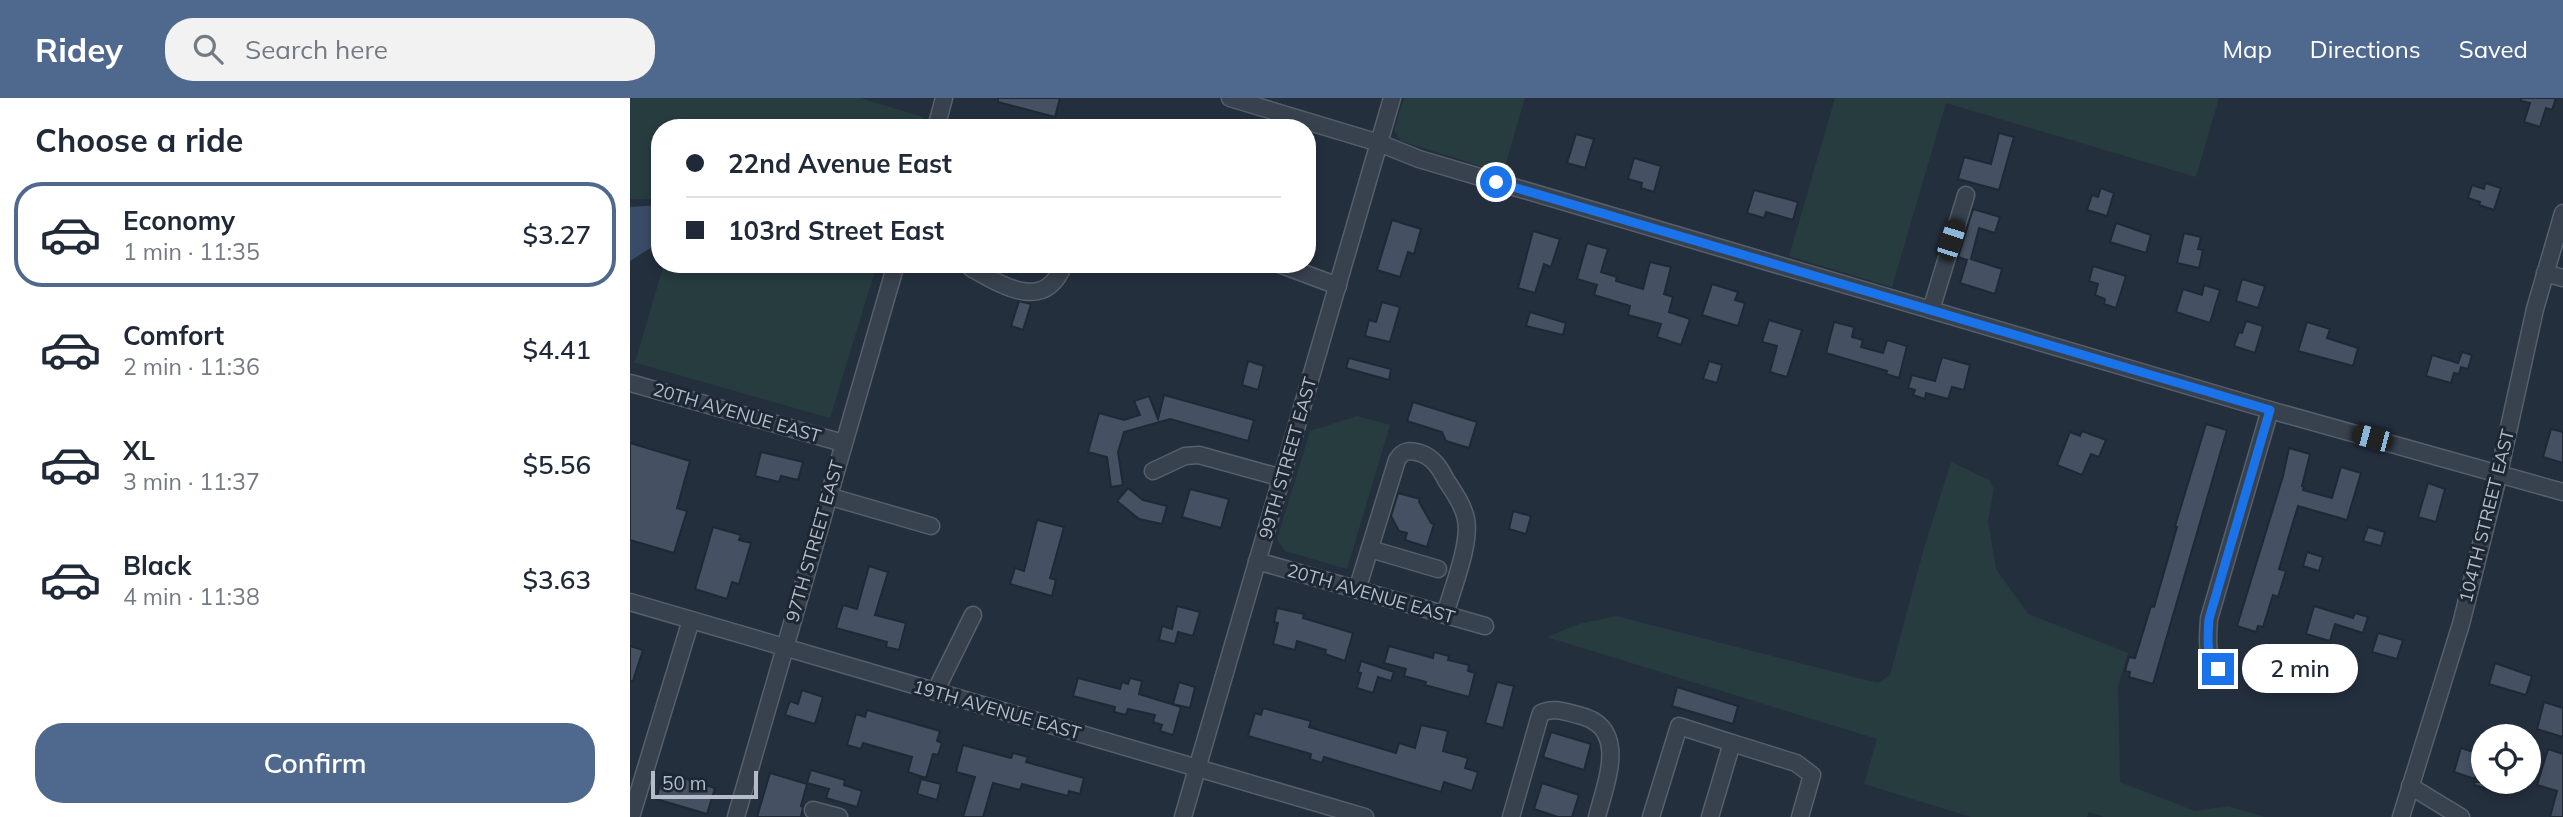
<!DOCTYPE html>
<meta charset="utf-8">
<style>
body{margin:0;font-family:Mulish,sans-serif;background:#f2f2f3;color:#1f2937;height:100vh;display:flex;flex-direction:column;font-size:26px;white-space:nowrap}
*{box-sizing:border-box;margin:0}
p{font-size:23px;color:#747a83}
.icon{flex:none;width:38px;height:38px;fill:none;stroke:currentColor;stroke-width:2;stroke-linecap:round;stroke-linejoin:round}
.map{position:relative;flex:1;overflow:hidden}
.details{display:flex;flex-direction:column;background:#fff;width:630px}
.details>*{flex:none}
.top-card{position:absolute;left:21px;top:21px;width:665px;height:154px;border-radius:28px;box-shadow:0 4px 10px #0003;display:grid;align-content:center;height:154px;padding:0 35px;background:#fff}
.tools{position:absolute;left:1841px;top:626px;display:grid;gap:14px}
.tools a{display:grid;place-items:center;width:70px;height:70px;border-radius:50%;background:#fff;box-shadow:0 4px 10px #0003;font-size:35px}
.scale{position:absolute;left:21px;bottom:18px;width:107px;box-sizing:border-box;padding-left:7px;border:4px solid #b4bcc9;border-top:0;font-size:19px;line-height:24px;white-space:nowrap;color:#b4bcc9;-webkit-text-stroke:5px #1d2633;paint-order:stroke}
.end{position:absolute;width:32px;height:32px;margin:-16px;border:9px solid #1a73e8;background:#fff;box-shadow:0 0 0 4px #fff}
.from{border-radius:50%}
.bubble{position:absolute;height:49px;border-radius:24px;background:#fff;box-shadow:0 4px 10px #0003;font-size:23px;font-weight:600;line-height:49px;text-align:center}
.car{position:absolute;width:21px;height:42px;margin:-21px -10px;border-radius:9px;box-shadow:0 0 5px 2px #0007;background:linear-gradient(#222 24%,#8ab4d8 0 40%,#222 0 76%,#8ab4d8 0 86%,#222 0)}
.top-card b{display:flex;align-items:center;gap:24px;height:66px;font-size:26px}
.top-card b+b{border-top:2px solid #e0e1e3}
.top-card i{width:18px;height:18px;background:#1f2937}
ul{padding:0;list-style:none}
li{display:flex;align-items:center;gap:21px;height:105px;margin:0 14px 10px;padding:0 21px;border:4px solid transparent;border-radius:28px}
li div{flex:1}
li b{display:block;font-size:26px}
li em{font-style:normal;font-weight:600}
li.on{border-color:#4f688e}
li>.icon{width:63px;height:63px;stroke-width:1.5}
h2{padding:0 35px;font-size:32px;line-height:84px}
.button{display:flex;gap:14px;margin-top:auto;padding:14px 35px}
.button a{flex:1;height:80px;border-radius:28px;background:#4f688e;color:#fff;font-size:28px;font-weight:600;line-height:80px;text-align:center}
header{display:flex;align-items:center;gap:42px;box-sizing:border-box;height:98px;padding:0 35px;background:#4f688e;color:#fff}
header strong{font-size:33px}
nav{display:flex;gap:38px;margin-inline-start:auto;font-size:24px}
.search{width:490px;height:63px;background:#f2f2f3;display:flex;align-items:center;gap:18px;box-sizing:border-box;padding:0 24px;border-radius:28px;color:#747a83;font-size:26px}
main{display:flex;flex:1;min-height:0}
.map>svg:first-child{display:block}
</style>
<header>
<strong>Ridey</strong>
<div class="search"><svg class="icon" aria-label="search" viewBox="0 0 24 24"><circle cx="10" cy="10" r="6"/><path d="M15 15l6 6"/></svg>Search here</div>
<nav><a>Map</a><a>Directions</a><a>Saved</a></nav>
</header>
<main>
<section class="details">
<h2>Choose a ride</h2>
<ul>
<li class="on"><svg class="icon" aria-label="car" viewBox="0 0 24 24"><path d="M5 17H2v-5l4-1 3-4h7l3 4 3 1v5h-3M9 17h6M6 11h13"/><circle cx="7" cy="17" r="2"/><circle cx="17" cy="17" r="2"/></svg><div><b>Economy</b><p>1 min · 11:35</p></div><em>$3.27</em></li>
<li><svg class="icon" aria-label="car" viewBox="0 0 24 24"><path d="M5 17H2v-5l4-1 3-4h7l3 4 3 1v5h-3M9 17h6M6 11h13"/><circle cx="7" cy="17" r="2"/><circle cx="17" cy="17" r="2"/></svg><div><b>Comfort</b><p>2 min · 11:36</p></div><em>$4.41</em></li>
<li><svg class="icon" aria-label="car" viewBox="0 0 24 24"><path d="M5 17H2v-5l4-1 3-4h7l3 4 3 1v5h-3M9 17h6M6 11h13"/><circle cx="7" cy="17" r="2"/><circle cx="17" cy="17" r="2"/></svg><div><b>XL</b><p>3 min · 11:37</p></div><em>$5.56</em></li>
<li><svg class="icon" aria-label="car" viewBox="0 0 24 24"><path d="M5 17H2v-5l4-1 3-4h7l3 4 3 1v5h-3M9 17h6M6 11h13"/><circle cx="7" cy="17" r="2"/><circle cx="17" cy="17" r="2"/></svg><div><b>Black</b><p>4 min · 11:38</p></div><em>$3.63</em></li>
</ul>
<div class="button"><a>Confirm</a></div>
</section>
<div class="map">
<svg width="1933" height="719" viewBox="0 0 1933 719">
<rect width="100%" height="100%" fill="#242f3e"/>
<g fill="#263c3f">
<polygon points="0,0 230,0 293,19 289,30 30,30 30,101 0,101"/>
<polygon points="774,0 895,0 873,75 771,43 764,32"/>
<polygon points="1205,0 1589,0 1566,79 1316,5 1262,189 1159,158"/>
<polygon points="34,166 247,166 200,320 3,264 6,261"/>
<polygon points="727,318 760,327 717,471 655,453 647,441 680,333"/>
<polygon points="1321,364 1359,382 1364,391 1358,423 1366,471 1398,516 1498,555 1488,588 1490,684 1565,713 1598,708 1635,719 1474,719 1459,714 1457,719 1341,719 1234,686 1247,641 917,539 949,526 986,518 1248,585 1260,577 1294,450"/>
</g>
<polygon fill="#394c67" points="30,107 30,144 0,163 0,109"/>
<g fill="#455162" stroke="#1f2835" stroke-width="2">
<polygon points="368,0 430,0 425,19 368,4"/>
<polygon points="1891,0 1926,0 1922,12 1916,10 1910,29 1894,24 1900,5 1891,3"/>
<polygon points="1369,35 1384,39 1369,92 1328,81 1334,59 1361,66"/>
<polygon points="946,36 964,41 955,70 937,65"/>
<polygon points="1004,60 1031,68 1024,94 1011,90 1012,85 998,81"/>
<polygon points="1855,85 1871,90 1864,112 1849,107 1850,104 1838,100 1842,87 1854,91"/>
<polygon points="1471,90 1484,95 1477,118 1457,112 1462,97 1468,99"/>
<polygon points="1124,92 1168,104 1163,122 1136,114 1134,120 1117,115"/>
<polygon points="1343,111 1370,119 1365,135 1349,130 1341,161 1372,171 1365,196 1330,185 1337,162 1328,159"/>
<polygon points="762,122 791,131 784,156 778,154 770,179 747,172"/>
<polygon points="1486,125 1521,137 1516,155 1480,144"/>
<polygon points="903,133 930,141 921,169 914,166 905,195 888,190"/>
<polygon points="1554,135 1571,139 1568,151 1573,152 1569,170 1547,165"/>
<polygon points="957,145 978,151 971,174 987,179 986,183 1013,191 1020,164 1041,169 1034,196 1043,199 1039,214 1060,221 1051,247 1027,239 1031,226 998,217 1000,208 964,197 967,187 947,181"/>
<polygon points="1463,168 1496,178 1486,210 1474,206 1475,201 1465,197 1468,186 1459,183"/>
<polygon points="1612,181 1635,188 1628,210 1606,203"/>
<polygon points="1082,186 1108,194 1105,202 1115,205 1108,228 1072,217"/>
<polygon points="1574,187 1590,192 1580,225 1546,214 1553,191 1572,197"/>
<polygon points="389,203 401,206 393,232 381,228"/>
<polygon points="752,204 770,209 760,244 735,238 739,222 746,224"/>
<polygon points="900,214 936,225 933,237 896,228"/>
<polygon points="1139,222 1172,232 1157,279 1140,274 1147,248 1132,244"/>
<polygon points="1616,223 1633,228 1625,255 1604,248 1609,234 1612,235"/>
<polygon points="1204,224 1224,229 1222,239 1233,242 1231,249 1253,255 1257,242 1277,248 1269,280 1256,276 1257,273 1196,255"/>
<polygon points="1677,224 1700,231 1697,240 1728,250 1723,268 1668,253"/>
<polygon points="1832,254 1842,257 1838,271 1831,269 1829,276 1824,275 1821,285 1796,278 1802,257 1828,265"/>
<polygon points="1312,259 1340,267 1334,292 1322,289 1318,301 1296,295 1295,301 1283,297 1285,292 1278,290 1282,277 1305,283"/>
<polygon points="719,260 761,271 759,282 716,270"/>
<polygon points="618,263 634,268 628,292 612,287"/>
<polygon points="1079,263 1092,267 1087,285 1073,281"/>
<polygon points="534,297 624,322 618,343 540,321 494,334 488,354 493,387 481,389 477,359 458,354 469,315 494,322 510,317 504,303 519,298 528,321"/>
<polygon points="783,304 847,324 839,350 816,343 812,334 777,323"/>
<polygon points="1576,326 1597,332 1523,586 1499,579 1500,574 1495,573 1499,559 1505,560 1521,508 1524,509 1547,429 1545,428"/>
<polygon points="1921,331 1933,334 1933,365 1913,359"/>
<polygon points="1452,333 1476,342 1469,359 1461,356 1452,377 1427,367 1440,334 1450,338"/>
<polygon points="0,345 60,363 47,410 57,413 44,455 0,442"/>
<polygon points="1659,350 1680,356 1672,388 1674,389 1673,392 1702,400 1711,369 1731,375 1717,422 1668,408 1649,471 1656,473 1648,499 1643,497 1633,529 1628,528 1626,534 1607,528 1653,378"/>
<polygon points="131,354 173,364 168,382 151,378 149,384 125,378"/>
<polygon points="1798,385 1815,391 1806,424 1788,419"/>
<polygon points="498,390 513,402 537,408 532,426 509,421 487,403"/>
<polygon points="560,391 599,401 591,430 552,419"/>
<polygon points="768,395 790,401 789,404 801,425 804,426 797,449 775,442 777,435 769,433 761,418"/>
<polygon points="883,413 901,418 896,436 879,431"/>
<polygon points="407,422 434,429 420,480 426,482 422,498 380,486 385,470 394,473"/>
<polygon points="83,429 111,437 109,442 121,445 109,486 102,484 97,501 65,491"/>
<polygon points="1738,429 1755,434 1751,448 1733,443"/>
<polygon points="1677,454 1693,459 1689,473 1673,468"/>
<polygon points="239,468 258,474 245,517 276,525 269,552 256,549 257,544 206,530 213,507 227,511"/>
<polygon points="547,508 570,514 563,538 548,534 545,546 529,542 532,528 542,531"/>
<polygon points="1684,508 1723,520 1725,515 1738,519 1733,535 1705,526 1700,543 1676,536"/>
<polygon points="647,510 674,516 673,520 723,535 715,563 695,556 696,552 667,543 665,552 643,546 648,525 644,524"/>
<polygon points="1748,535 1773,542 1767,561 1742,554"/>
<polygon points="0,548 13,552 3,583 0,583"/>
<polygon points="759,548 803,560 804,554 819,558 818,562 839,567 838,573 845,575 839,599 795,587 796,584 774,578 776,571 754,565"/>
<polygon points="731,563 764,574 761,583 748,579 743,595 727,590 731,575 728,574"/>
<polygon points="1865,565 1902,578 1896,597 1859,586"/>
<polygon points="448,580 490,591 492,584 498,586 500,580 512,583 509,596 551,609 543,637 530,633 532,627 523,624 525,617 498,611 496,617 484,614 485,609 443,598"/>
<polygon points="549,584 565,589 560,610 543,606"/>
<polygon points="867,584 884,588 873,630 855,625"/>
<polygon points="1047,589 1108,608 1103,626 1042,608"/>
<polygon points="172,592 193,599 185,626 155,617 160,603 168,606"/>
<polygon points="1914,604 1933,610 1933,639 1907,631"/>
<polygon points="633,610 681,623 679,629 766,655 769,645 785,650 791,627 818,633 813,653 838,660 835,670 848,674 842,693 814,684 811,694 694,659 692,665 680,661 681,656 618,638 625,615 631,617"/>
<polygon points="237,612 310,633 307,643 312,645 308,657 303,656 296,680 278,674 282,659 233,645 231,651 217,647 226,616 235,619"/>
<polygon points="921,634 961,646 954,672 913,659"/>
<polygon points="333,647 381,660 383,655 398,659 396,664 454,680 450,696 439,693 438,698 392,686 390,692 363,685 353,719 333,719 345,679 326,674"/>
<polygon points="1831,650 1853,657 1845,681 1824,674"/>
<polygon points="1918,651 1933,656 1933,719 1920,719 1927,693 1907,687"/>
<polygon points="181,672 215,682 214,687 232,693 227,709 196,700 199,691 177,685"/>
<polygon points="34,674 85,690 77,716 26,701"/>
<polygon points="140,675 177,686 171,708 173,709 171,719 127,719"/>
<polygon points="291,681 311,686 307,702 287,696"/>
<polygon points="1844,684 1881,684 1877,697 1844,687"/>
<polygon points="912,685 949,697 942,719 928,719 904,711"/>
</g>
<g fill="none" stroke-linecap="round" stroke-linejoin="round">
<defs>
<g id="minor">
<polyline points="600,0 749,45 789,61 1640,312 1933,394"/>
<polyline points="306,30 314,0"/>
<path d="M 340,166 L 341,170 C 373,188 415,215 434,166"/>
<polyline points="649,166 708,188"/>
<polyline points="1915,175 1933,180"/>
<polyline points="1301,212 1336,97"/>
<polyline points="0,285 213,345"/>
<polyline points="523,373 555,358 569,357 652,380"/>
<polyline points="198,398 301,428"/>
<polyline points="740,451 808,471"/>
<polyline points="627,463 855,528"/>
<path d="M 727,492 L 767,362 C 773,352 779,352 790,355 C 803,359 810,370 816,382 C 824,394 833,407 836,421 C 841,446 822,491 815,517"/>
<polyline points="0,504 735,719"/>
<path d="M 1588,571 C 1575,557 1578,540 1579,521 L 1640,312"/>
<polyline points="305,594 343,517"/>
<polyline points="1780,688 1831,719"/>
<polyline points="183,712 209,719"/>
<polyline points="1,719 61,522"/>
<polyline points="106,719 266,166"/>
<polyline points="553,719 762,0"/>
<path d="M 881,719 L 909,621 L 911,615 C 923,609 936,614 948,617 C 1000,629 976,683 967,719"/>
<polyline points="1021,719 1049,628 1102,645"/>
<polyline points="1080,719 1102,645 1166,665 1182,677 1170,719"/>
<polyline points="1771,719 1831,526 1869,375 1905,211 1933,115"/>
</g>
</defs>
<use href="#minor" stroke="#565f6c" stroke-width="19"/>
<use href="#minor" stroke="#38414e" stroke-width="16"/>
</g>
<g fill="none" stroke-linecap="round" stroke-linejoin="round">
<path stroke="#1a73e8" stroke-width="9" d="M 866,84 L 1640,312 L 1579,521 C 1578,540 1575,556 1588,571"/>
</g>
<g text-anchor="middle" stroke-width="6" stroke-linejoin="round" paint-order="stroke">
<g font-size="18" fill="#b4bcc9" stroke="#1d2633">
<text transform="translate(107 315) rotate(16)" y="6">20TH AVENUE EAST</text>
<text transform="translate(658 360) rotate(-74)" y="6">99TH STREET EAST</text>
<text transform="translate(1857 418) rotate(-76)" y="6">104TH STREET EAST</text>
<text transform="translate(185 443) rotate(-74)" y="6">97TH STREET EAST</text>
<text transform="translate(741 496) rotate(16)" y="6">20TH AVENUE EAST</text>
<text transform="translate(367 612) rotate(16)" y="6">19TH AVENUE EAST</text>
</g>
</g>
</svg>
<div class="tools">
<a><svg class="icon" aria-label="locate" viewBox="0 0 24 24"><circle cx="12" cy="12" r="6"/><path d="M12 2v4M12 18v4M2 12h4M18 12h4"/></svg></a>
</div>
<div class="scale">50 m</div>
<i class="end from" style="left:866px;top:84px"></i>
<i class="end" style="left:1588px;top:571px"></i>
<div class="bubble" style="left:1612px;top:546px;width:116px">2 min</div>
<i class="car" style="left:1321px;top:142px;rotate:18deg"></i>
<i class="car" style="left:1742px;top:340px;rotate:285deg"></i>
<div class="top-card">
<b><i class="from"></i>22nd Avenue East</b>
<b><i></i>103rd Street East</b>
</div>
</div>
</main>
